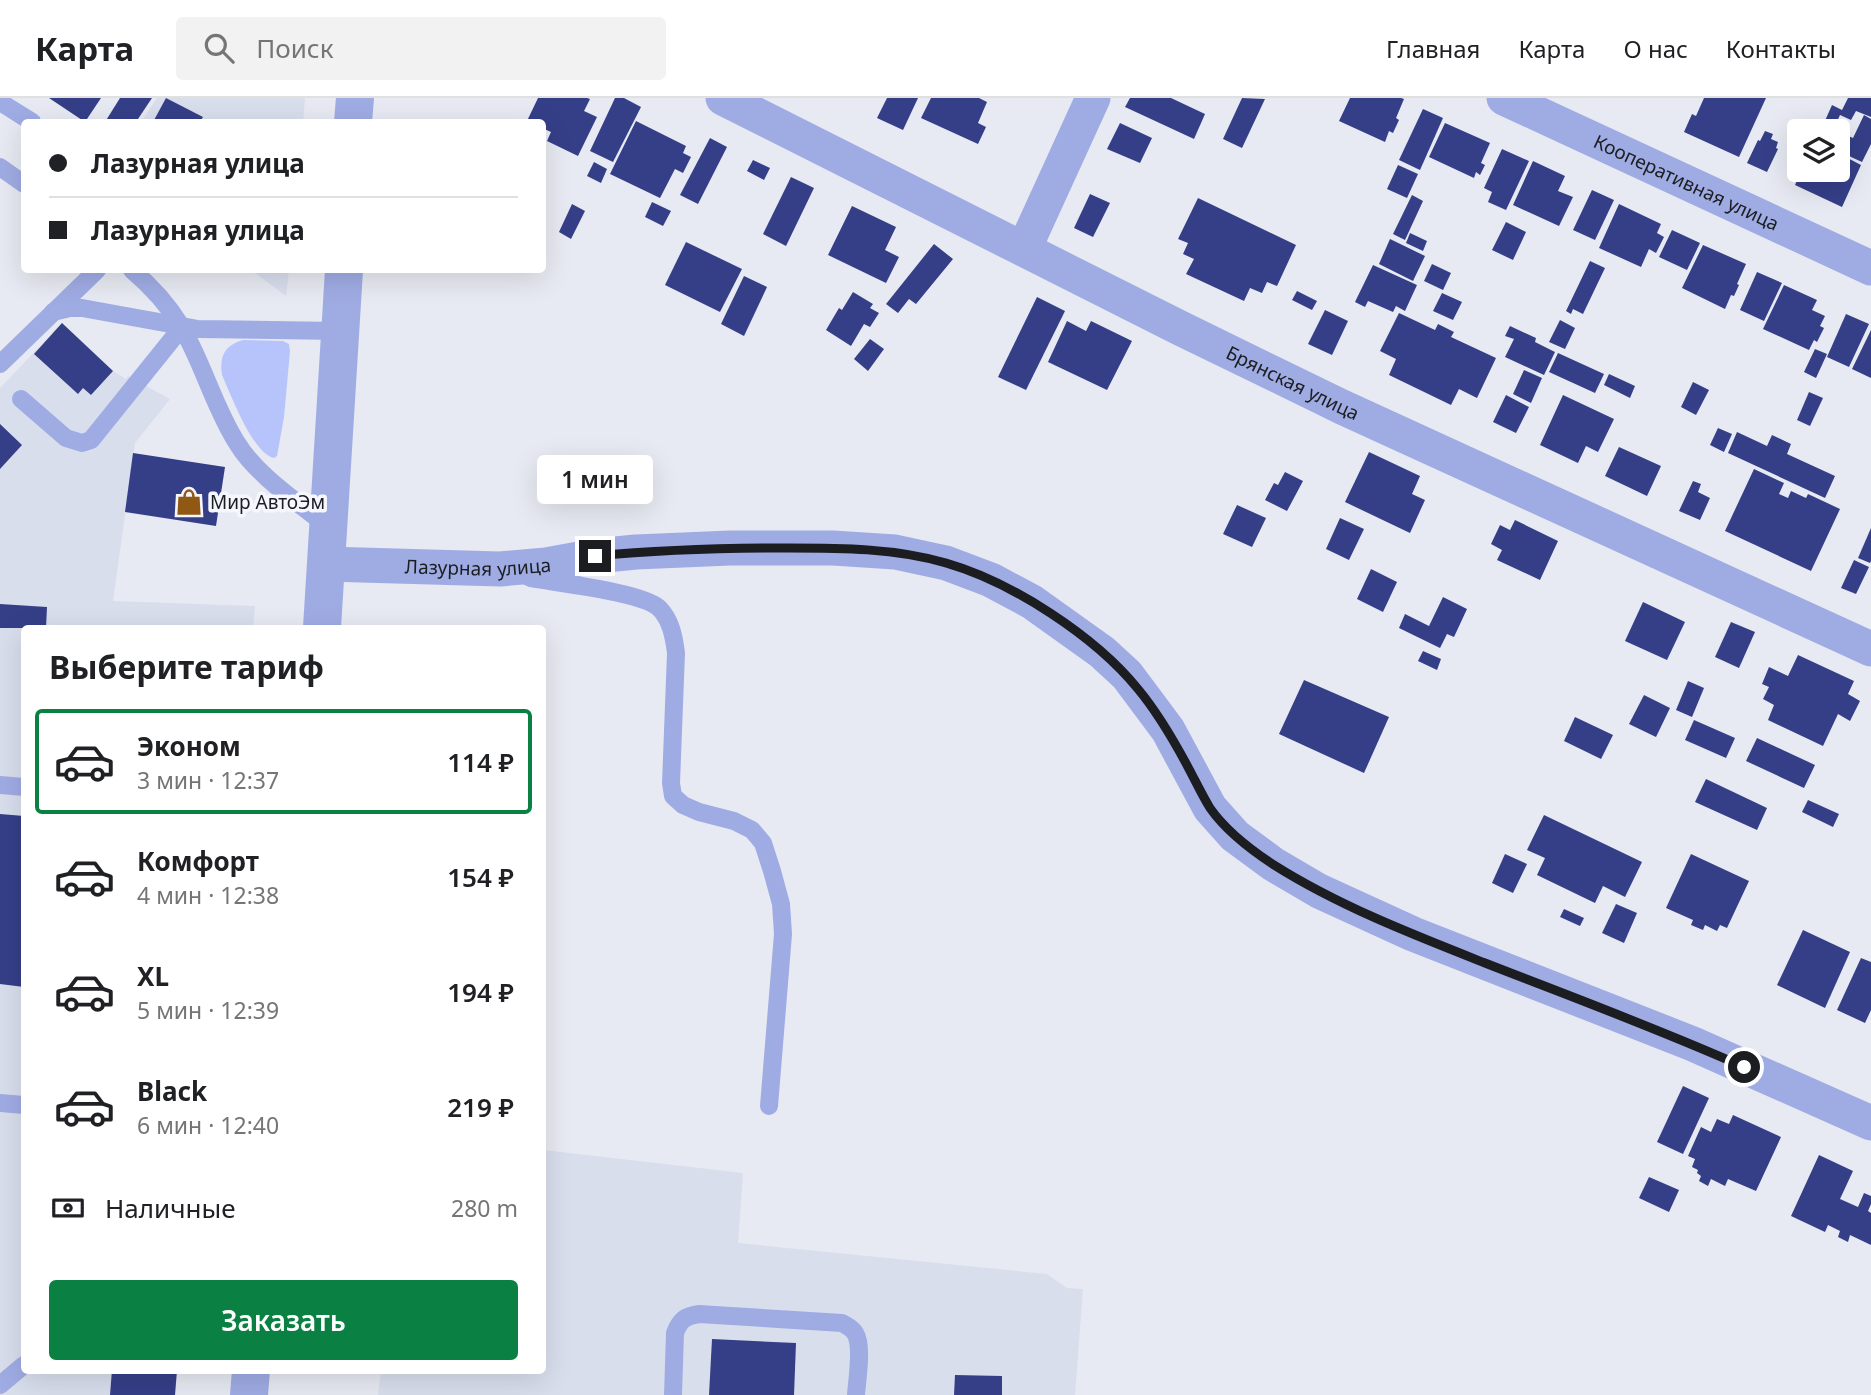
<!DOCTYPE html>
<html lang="ru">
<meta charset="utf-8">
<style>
body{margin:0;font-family:"Noto Sans",sans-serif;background:#f2f2f2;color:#202124;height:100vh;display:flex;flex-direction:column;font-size:26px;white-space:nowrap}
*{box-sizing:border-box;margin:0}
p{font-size:23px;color:#757577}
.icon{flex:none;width:38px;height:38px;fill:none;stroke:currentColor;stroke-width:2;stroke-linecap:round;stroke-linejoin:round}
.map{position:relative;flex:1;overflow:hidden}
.panel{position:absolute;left:21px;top:527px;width:525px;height:749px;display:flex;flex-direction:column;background:#fff;border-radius:7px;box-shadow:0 7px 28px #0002}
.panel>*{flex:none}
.guide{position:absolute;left:21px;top:21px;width:525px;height:154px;border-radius:7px;box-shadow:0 7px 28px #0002;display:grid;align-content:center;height:154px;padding:0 28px;background:#fff}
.controls{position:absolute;left:1787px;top:21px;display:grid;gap:14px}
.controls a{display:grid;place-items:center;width:63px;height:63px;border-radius:7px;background:#fff;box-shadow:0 7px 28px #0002;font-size:35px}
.end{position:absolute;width:32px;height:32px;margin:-16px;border:9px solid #1c1d20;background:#fff;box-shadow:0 0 0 4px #fff}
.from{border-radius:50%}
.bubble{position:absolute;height:49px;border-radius:7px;background:#fff;box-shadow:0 7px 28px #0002;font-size:23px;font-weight:600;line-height:49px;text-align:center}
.guide b{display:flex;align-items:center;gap:24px;height:66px;font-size:26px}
.guide b+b{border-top:2px solid #e0e0e0}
.guide i{width:18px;height:18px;background:#202124}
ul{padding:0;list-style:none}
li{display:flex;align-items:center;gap:21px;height:105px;margin:0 14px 10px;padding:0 14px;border:4px solid transparent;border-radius:7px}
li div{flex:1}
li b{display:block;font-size:26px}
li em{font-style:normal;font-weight:600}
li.selected{border-color:#0b8043}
li>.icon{width:63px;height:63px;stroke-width:1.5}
h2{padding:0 28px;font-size:32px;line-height:84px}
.pay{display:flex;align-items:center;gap:18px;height:77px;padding:0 28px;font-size:26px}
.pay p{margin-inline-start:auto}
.button{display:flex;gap:14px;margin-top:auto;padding:14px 28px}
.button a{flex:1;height:80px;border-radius:7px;background:#0b8043;color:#fff;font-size:28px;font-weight:600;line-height:80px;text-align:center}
header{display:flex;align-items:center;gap:42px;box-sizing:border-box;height:98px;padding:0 35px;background:#fff;border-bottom:2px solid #e0e0e0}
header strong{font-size:33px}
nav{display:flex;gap:38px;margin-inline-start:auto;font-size:24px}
.search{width:490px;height:63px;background:#f2f2f2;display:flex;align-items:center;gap:18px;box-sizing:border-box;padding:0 24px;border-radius:7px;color:#757577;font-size:26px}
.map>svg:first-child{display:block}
</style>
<header>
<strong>Карта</strong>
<div class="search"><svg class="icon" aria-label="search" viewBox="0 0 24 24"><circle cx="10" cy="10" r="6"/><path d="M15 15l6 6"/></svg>Поиск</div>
<nav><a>Главная</a><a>Карта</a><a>О нас</a><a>Контакты</a></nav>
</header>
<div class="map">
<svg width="1871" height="1297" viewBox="0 0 1871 1297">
<rect width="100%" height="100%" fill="#e7eaf2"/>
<g fill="#d9deed">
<polygon points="157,0 305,0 303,24 141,24"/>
<polygon points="251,172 289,172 286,198"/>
<polygon points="62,225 113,273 126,281 128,278 170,301 135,345 113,503 255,508 253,530 24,530 24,1272 177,1272 175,1297 0,1297 0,290"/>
<polygon points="543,1052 743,1075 738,1145 1047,1176 1067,1190 1083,1191 1075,1297 378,1297 381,1272 542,1272"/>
</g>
<path fill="#b6c4fb" d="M 243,242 L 283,243 L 289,246 L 290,253 L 284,319 L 277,358 L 274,360 C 253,356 231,297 222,277 C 219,258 225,247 243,242 Z"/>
<g fill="#353f88">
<polygon points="49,0 101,0 85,24"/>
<polygon points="120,0 152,0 136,24 105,24"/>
<polygon points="166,0 203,19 200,24 153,24"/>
<polygon points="538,0 587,0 590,1 584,13 597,19 578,58 547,43 551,34 542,30 542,24 531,24 527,23"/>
<polygon points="615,0 624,0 641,9 613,64 590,53"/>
<polygon points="887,0 918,0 903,32 877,20"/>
<polygon points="931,0 979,0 987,4 978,25 986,29 978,46 921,20"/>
<polygon points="1130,0 1171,0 1205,16 1194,41 1125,9"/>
<polygon points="1242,0 1265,1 1242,50 1223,41"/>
<polygon points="1350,0 1401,0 1404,1 1396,20 1399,22 1393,35 1389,33 1385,44 1339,23"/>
<polygon points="1704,0 1766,0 1739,59 1684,34 1692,16 1696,18"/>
<polygon points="1848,0 1871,0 1871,19 1856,13 1851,22 1840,17 1834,30 1824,25 1832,7 1842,12"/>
<polygon points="1423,11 1443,20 1420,72 1399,62"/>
<polygon points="1864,17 1871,21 1871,46 1862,64 1838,53 1838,44 1842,35 1853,40"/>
<polygon points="636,23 686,48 683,55 691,59 683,75 675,71 660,100 610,76"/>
<polygon points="1120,25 1152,40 1140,65 1107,51"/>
<polygon points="1445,25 1490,45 1481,65 1485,67 1480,77 1476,74 1474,80 1429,59"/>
<polygon points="1765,33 1773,36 1771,41 1778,44 1776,50 1778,51 1767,74 1747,65 1758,42 1760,43"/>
<polygon points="710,40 727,49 698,106 680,97"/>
<polygon points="1502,51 1529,63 1506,112 1488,104 1492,94 1484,90"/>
<polygon points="1838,55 1861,67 1842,109 1795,87 1800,76 1796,73 1799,66 1799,72 1838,72"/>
<polygon points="753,62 770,70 764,82 747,73"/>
<polygon points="1533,63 1565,78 1558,93 1573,99 1559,128 1513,107"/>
<polygon points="594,64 607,71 601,85 587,78"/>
<polygon points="1398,67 1418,76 1407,100 1387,91"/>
<polygon points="791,79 814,90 786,148 763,136"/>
<polygon points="1592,92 1614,102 1595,142 1573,132"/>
<polygon points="1090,96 1110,105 1093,139 1074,130"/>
<polygon points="1412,97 1423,103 1405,142 1393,136"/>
<polygon points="1198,100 1296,147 1277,188 1267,184 1262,195 1250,190 1244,203 1186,176 1194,161 1183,156 1188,145 1178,141"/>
<polygon points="652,104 671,113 663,128 645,119"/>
<polygon points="572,106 585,113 571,141 559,134"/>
<polygon points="1619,106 1661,126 1657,135 1664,139 1656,155 1649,151 1641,169 1599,150"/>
<polygon points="852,108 896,129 885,152 899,159 886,185 828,157"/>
<polygon points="1506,124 1526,134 1513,162 1492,152"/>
<polygon points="1672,132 1700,145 1687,172 1659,159"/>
<polygon points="1410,135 1427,143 1423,153 1406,145"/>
<polygon points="1390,141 1425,158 1413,183 1379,166"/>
<polygon points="686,144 742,171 720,214 665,187"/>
<polygon points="934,146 953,161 916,206 909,201 898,215 886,206"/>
<polygon points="1703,147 1746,166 1737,186 1739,187 1734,198 1731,197 1725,211 1682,190"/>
<polygon points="1590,163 1605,170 1583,216 1573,211 1571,216 1566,213"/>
<polygon points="1432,166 1451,175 1443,192 1424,183"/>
<polygon points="1373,167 1417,187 1405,213 1396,208 1393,214 1368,203 1365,209 1355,204"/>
<polygon points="1757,174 1782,185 1764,223 1740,212"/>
<polygon points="744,178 767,189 744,238 721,226"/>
<polygon points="1784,187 1817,202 1812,212 1825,218 1820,228 1824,230 1817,244 1814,242 1809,252 1763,231"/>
<polygon points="1297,193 1317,203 1312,212 1292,202"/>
<polygon points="853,194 873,206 870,210 879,215 870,229 864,226 851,248 826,232 839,210 842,212"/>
<polygon points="1442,195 1462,204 1453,222 1433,213"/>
<polygon points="1037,199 1065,213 1026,292 998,279"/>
<polygon points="1325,212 1348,223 1332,257 1308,246"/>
<polygon points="1399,215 1435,232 1438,226 1454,234 1451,239 1496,260 1477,300 1459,291 1451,307 1389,277 1396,261 1380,253"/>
<polygon points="1846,216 1869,226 1849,269 1827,259"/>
<polygon points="1560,222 1575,230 1565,251 1549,244"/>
<polygon points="1067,223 1086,233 1091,223 1132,243 1107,292 1048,264"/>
<polygon points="62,225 113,273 91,297 83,290 78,296 34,256"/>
<polygon points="1510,228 1536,240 1535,244 1555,254 1544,277 1505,259 1514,241 1505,238"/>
<polygon points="1871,232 1871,280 1852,271"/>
<polygon points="870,241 884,251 868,273 854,261"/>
<polygon points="1815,251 1827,256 1816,280 1804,274"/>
<polygon points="1558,255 1604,276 1595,295 1549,274"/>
<polygon points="1524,272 1542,280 1531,305 1513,296"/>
<polygon points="1609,276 1635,288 1630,300 1604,287"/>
<polygon points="1693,284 1709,292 1696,317 1681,309"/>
<polygon points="1809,294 1823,300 1810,328 1797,322"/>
<polygon points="1506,297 1529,309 1516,335 1493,324"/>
<polygon points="1563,297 1614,321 1598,354 1586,348 1578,365 1540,347"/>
<polygon points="0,326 22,347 0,371"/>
<polygon points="1718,330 1732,336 1724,354 1710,347"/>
<polygon points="1737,334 1767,348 1772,337 1791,346 1787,356 1835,378 1825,400 1728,355"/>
<polygon points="1619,349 1661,368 1647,398 1605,378"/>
<polygon points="1369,354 1420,378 1412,396 1425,402 1410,435 1345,404"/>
<polygon points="133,355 225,369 216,428 125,414"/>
<polygon points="1754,371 1784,385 1779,396 1788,400 1791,393 1806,400 1808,396 1840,411 1811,473 1725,433"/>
<polygon points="1285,374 1303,383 1287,413 1265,402 1274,385 1278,387"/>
<polygon points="1693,383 1701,386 1698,394 1710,400 1700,422 1679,413"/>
<polygon points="1237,407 1266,420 1252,449 1223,436"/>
<polygon points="1340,420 1364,431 1349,462 1326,451"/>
<polygon points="1515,422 1558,443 1540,482 1497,462 1502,452 1491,446 1500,427 1510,432"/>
<polygon points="1871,430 1871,463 1870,465 1858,460"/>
<polygon points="1854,462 1869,469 1856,496 1841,490"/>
<polygon points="1371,471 1397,484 1383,514 1357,501"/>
<polygon points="1443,499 1467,511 1454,539 1447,536 1440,550 1399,530 1405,516 1429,528"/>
<polygon points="1643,504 1685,524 1667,562 1625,543"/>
<polygon points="0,506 47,509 46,530 0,530"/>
<polygon points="1731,524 1755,534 1739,570 1715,559"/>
<polygon points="1423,553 1441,561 1437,572 1418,563"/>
<polygon points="1798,557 1854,583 1848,596 1860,603 1850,623 1838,616 1823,648 1768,622 1774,607 1763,601 1769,589 1762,586 1769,569 1788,578"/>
<polygon points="1304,582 1389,619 1364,675 1279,636"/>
<polygon points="1688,583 1704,590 1692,619 1676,612"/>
<polygon points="1644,597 1670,610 1656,639 1629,626"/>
<polygon points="1575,619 1613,637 1601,661 1564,643"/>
<polygon points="1694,622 1735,640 1726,660 1685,642"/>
<polygon points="1757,640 1815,667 1804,690 1746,663"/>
<polygon points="1706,681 1767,710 1757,732 1695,704"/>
<polygon points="1808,702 1839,716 1833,729 1802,714"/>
<polygon points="0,716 24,718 24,889 0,886"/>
<polygon points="1544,717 1642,764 1625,799 1603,788 1595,805 1537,777 1545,760 1527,752"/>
<polygon points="1505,756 1527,766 1513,795 1492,785"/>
<polygon points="1691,756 1749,783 1727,830 1720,827 1717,833 1705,827 1703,832 1691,827 1693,822 1666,810"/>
<polygon points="1616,806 1637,815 1624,845 1602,835"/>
<polygon points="1564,811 1584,820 1580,828 1560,819"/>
<polygon points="1803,832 1850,854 1825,910 1777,887"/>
<polygon points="1861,860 1871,864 1871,912 1865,925 1837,912"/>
<polygon points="1683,988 1709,1000 1683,1056 1657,1044"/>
<polygon points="1733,1017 1781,1039 1756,1093 1728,1081 1725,1088 1711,1081 1708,1088 1699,1083 1701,1078 1697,1075 1698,1072 1692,1069 1695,1061 1688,1058 1701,1029 1711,1034 1717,1021 1729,1026"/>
<polygon points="1819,1057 1853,1073 1840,1101 1858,1109 1864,1095 1871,1098 1871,1106 1868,1113 1871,1115 1871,1147 1850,1137 1848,1144 1838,1139 1840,1133 1828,1127 1825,1134 1791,1118"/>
<polygon points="1649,1079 1679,1092 1669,1114 1639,1100"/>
<polygon points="712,1241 796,1245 794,1297 709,1297"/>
<polygon points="112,1272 177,1272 175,1297 110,1297"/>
<polygon points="955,1277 1002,1278 1002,1297 954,1297"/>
</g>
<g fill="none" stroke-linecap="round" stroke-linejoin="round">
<g stroke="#9face4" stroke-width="18">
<polyline points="0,4 32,24"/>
<polyline points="0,69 24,86"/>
<path d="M 132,172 C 151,188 168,207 181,228 C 203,265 214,309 237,345 C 257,378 298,404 328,429"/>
<polyline points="53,214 70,210 82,210 198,231 340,233"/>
<polyline points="0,266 97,172"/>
<polyline points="21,301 66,340 82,345 91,342 182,229"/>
<path d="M 530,480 C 557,485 642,494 659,510 C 671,522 674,539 676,555 L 671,685 L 673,698 L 683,707 L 699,714 L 734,723 L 752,732 L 763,745 L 772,773 L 781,806 L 783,836 L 769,1008"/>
<polyline points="0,687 24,689"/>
<polyline points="0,1005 24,1007"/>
<polyline points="0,1287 24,1267"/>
<path d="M 673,1297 L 675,1235 C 680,1222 685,1218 699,1216 L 842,1225 C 847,1228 852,1230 855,1235 C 863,1247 857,1282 856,1297"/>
</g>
<g stroke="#9face4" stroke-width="35">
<path id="s1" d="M 723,0 L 1180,230 L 1342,309 L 1871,551"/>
<path id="s2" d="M 1504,0 L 1871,170"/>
<polyline points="1024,151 1093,0"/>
<path id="s3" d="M 326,466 L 500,471 L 546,467 L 595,458 L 636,454 L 730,450 L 833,450 L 895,454 L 946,465 L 991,482 L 1032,504 L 1102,554 L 1127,577 L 1168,632 L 1210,710 L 1235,738 L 1273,766 L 1319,793 L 1413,836 L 1693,946 L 1871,1025"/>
</g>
<g stroke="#9face4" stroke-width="38">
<polyline points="353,24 355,0"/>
<polyline points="322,530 344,172"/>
<polyline points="249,1297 251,1272"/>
</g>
</g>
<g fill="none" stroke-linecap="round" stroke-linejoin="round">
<path stroke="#1c1d20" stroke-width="9" d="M 595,458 C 659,452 723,450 788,450 C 840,450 895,450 946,465 C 1012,484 1095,538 1138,591 C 1158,615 1173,641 1188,669 C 1195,682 1202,697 1210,710 C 1226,733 1251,752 1274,767 C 1339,808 1414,837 1485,865 C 1572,899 1659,931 1744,969"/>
</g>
<defs>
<symbol id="shop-bare" viewBox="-9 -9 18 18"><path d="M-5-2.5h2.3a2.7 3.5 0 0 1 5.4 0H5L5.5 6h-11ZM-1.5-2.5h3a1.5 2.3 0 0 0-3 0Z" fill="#915814" stroke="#f5f7fe" stroke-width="2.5" paint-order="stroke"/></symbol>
</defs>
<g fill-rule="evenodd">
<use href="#shop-bare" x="170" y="385" width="38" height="38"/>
</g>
<g text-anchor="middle" stroke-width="7" stroke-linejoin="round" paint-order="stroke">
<g font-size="19" fill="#1c1d20" stroke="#f5f7fe">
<text dy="7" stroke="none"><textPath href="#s2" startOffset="201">Кооперативная улица</textPath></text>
<text dy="7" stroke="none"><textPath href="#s1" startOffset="637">Брянская улица</textPath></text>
<text dy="7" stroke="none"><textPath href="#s3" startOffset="152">Лазурная улица</textPath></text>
</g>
<g font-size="19" fill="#1c1d20" stroke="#f5f7fe" text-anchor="start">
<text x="210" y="411">Мир АвтоЭм</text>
</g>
</g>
</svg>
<div class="controls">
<a><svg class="icon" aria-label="layers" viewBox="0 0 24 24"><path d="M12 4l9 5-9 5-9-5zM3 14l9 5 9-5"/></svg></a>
</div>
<i class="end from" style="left:1744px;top:969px"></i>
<i class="end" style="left:595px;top:458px"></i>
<div class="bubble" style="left:537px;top:357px;width:116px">1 мин</div>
<div class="guide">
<b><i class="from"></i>Лазурная улица</b>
<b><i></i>Лазурная улица</b>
</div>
<section class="panel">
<h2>Выберите тариф</h2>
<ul>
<li class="selected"><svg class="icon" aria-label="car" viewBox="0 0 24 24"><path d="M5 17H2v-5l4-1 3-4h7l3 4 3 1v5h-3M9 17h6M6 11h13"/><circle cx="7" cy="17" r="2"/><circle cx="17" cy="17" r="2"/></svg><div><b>Эконом</b><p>3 мин · 12:37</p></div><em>114 ₽</em></li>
<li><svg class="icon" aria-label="car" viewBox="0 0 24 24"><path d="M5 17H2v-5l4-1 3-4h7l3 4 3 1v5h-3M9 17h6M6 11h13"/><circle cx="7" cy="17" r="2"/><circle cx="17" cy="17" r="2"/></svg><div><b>Комфорт</b><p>4 мин · 12:38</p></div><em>154 ₽</em></li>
<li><svg class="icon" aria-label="car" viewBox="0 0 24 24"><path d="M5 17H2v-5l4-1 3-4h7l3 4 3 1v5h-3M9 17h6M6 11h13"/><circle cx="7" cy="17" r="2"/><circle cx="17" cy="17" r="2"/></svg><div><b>XL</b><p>5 мин · 12:39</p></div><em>194 ₽</em></li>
<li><svg class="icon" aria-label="car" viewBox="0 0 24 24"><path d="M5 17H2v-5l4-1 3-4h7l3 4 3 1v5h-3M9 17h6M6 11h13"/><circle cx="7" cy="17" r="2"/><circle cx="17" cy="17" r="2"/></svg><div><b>Black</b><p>6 мин · 12:40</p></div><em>219 ₽</em></li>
</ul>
<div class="pay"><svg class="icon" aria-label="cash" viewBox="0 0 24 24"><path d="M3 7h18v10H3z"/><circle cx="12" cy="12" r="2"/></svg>Наличные<p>280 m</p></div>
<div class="button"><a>Заказать</a></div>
</section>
</div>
